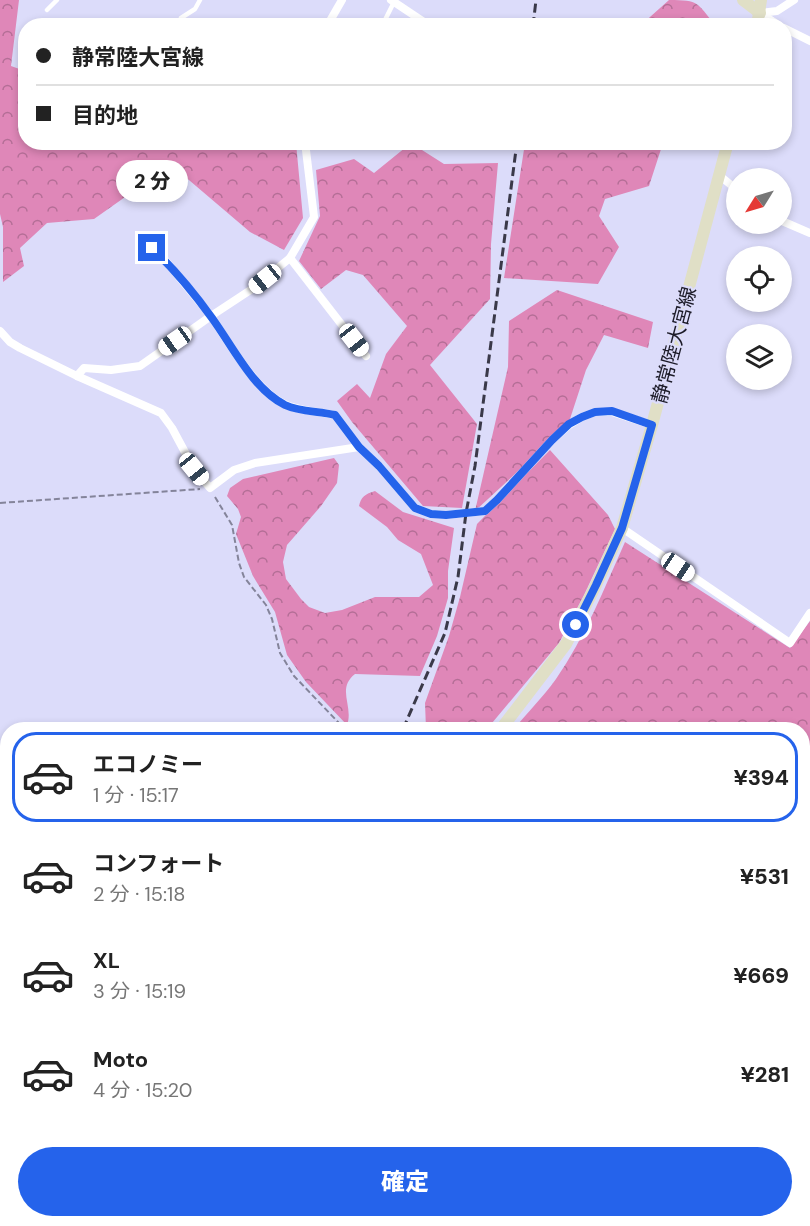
<!DOCTYPE html>
<html lang="ja">
<meta charset="utf-8">
<style>
body{margin:0;font-family:"DM Sans","Noto Sans JP",sans-serif;background:#f2f2f2;color:#222;height:100vh;display:flex;flex-direction:column;font-size:22px;white-space:nowrap}
*{box-sizing:border-box;margin:0}
p{font-size:20px;color:#767676}
.icon{flex:none;width:33px;height:33px;fill:none;stroke:currentColor;stroke-width:2;stroke-linecap:round;stroke-linejoin:round}
.map{position:relative;flex:1;overflow:hidden}
.details{position:absolute;left:0px;top:722px;width:810px;height:506px;display:flex;flex-direction:column;background:#fff;border-radius:24px 24px 0 0;box-shadow:0 3px 9px #0003}
.details>*{flex:none}
.hud{position:absolute;left:18px;top:18px;width:774px;height:132px;border-radius:24px;box-shadow:0 3px 9px #0003;display:grid;align-content:center;height:132px;padding:0 18px;background:#fff}
.needle{width:39px;rotate:233deg}
.controls{position:absolute;left:726px;top:168px;display:grid;gap:12px}
.controls a{display:grid;place-items:center;width:66px;height:66px;border-radius:50%;background:#fff;box-shadow:0 3px 9px #0003;font-size:30px}
.end{position:absolute;width:27px;height:27px;margin:-14px;border:8px solid #2563eb;background:#fff;box-shadow:0 0 0 3px #fff}
.from{border-radius:50%}
.bubble{position:absolute;height:42px;border-radius:21px;background:#fff;box-shadow:0 3px 9px #0003;font-size:20px;font-weight:800;line-height:42px;text-align:center}
.car{position:absolute;width:18px;height:36px;margin:-18px -9px;border-radius:8px;box-shadow:0 0 4px 2px #0007;background:linear-gradient(#fff 24%,#345 0 40%,#fff 0 76%,#345 0 86%,#fff 0)}
.hud b{display:flex;align-items:center;gap:21px;height:57px;font-size:22px}
.hud b+b{border-top:2px solid #e0e0e0}
.hud i{width:15px;height:15px;background:#222}
ul{padding:10px 0 0;list-style:none}
li{display:flex;align-items:center;gap:18px;height:90px;margin:0 12px 9px;padding:0 6px;border:3px solid transparent;border-radius:24px}
li div{flex:1}
li b{display:block;font-size:22px}
li em{font-style:normal;font-weight:800}
li.current{border-color:#2563eb}
li>.icon{width:54px;height:54px;stroke-width:1.5}
.primary-button{display:flex;gap:12px;margin-top:auto;padding:12px 18px}
.primary-button a{flex:1;height:69px;border-radius:36px;background:#2563eb;color:#fff;font-size:24px;font-weight:800;line-height:69px;text-align:center}
.map>svg:first-child{display:block}
</style>
<div class="map">
<svg width="810" height="1226" viewBox="0 0 810 1226">
<defs>
<pattern id="forest-crowns" width="20" height="18" patternUnits="userSpaceOnUse" patternTransform="scale(1.5)"><rect width="20" height="18" fill="#df87b8"/><path d="M2 6a3 3 0 1 1 6 0M12 15a3 3 0 1 1 6 0" fill="none" stroke="#b46e96"/></pattern>
</defs>
<rect width="100%" height="100%" fill="#dcdcfa"/>
<g fill="url(#forest-crowns)">
<polygon points="0,0 19,0 11,66 25,71 26,142 296,143 303,218 284,250 250,232 176,169 152,178 94,219 47,223 20,248 24,266 3,282 3,227 0,214"/>
<path d="M 669,0 C 700,0 697,3 715,25 L 641,25 Z"/>
<polygon points="411,143 444,164 498,163 491,244 490,299 430,365 477,424 462,508 423,506 352,422 337,401 357,384 370,398 386,354 407,326 363,275 346,270 321,289 299,261 320,216 316,170 354,159 374,173"/>
<polygon points="525,143 525,142 711,143 663,143 649,186 605,199 599,216 619,247 598,284 504,278"/>
<polygon points="557,290 653,322 648,348 604,335 586,370 568,425 475,511 508,367 509,321"/>
<polygon points="550,450 608,515 615,529 584,595 559,643 487,729 426,729 425,703 449,636 460,597 477,524"/>
<path d="M 334,458 L 339,465 L 337,483 L 321,506 L 287,545 L 283,562 L 286,579 L 301,599 L 309,607 L 325,613 L 342,610 L 375,597 L 419,597 L 433,585 L 421,554 L 398,540 L 387,527 L 359,506 C 361,497 365,494 375,491 L 403,512 L 454,528 L 448,571 L 448,598 L 437,636 L 420,676 L 355,674 C 336,689 354,706 347,725 L 306,682 L 287,655 L 275,612 L 253,576 L 236,534 L 241,517 L 238,509 L 227,496 L 230,488 L 243,479 Z"/>
<path d="M 625,542 L 790,648 L 810,621 L 810,847 L 803,849 L 802,729 L 514,729 C 527,713 543,697 556,679 C 585,637 604,589 625,542 Z"/>
<polygon points="7,818 7,901 0,886 0,822"/>
<polygon points="810,867 810,1226 803,1226 801,1220 802,1220 802,868"/>
<polygon points="89,1220 127,1220 124,1226 88,1226"/>
<polygon points="316,1220 537,1220 545,1226 318,1226"/>
</g>
<g fill="none" stroke-linecap="round" stroke-linejoin="round">
<g stroke="#84849a" stroke-width="2" stroke-dasharray="6 3" stroke-linecap="butt">
<polyline points="215,497 232,525 239,563 244,577 266,605 272,619 280,653 294,676 338,722 341,729"/>
<polyline points="0,503 200,489"/>
<polyline points="0,813 8,809"/>
<polyline points="0,915 8,933"/>
<polyline points="282,1220 289,1226"/>
<polyline points="0,1225 76,1220"/>
</g>
<g stroke="#fff" stroke-width="4.5">
<polyline points="47,10 57,0"/>
<polyline points="181,18 195,9 200,0"/>
<polyline points="382,26 394,2"/>
</g>
<g stroke="#fff" stroke-width="8">
<polyline points="391,0 430,26"/>
<polyline points="760,13 777,11 794,0"/>
<polyline points="760,13 780,26"/>
<polyline points="327,26 342,0"/>
<polyline points="784,28 810,41"/>
<path d="M 305,142 L 314,217 L 290,258 L 252,289 L 211,316 C 229,343 258,395 289,406 C 304,411 320,412 335,415 L 359,447"/>
<polyline points="720,176 736,189"/>
<polyline points="782,221 810,233"/>
<polyline points="290,258 366,356"/>
<polyline points="0,331 10,342 20,348 77,376 161,413 172,428 194,469 210,488 234,470 255,463 359,447 379,466 415,508 431,514 446,515 485,511 497,500 552,440 569,425 582,417 595,412 612,412 652,425"/>
<polyline points="77,376 84,368 111,370 140,366 211,316 165,260 152,248"/>
<polyline points="622,528 790,643 810,613"/>
</g>
<g stroke="#e0dfc6" stroke-width="12">
<polyline points="743,0 760,13"/>
<polyline points="757,26 761,0"/>
<polyline points="501,729 566,644 596,585 622,528 652,425 728,142"/>
<polyline points="304,1220 306,1226"/>
</g>
<g stroke="#3a3949" stroke-width="3" stroke-dasharray="9 4.5" stroke-linecap="butt">
<polyline points="533,26 536,0"/>
<polyline points="403,729 445,633 458,577 466,513 475,466 517,142"/>
<polyline points="129,1226 133,1220"/>
</g>
</g>
<g fill="none" stroke-linecap="round" stroke-linejoin="round">
<path stroke="#2563eb" stroke-width="8" d="M 152,248 C 174,269 194,293 212,318 C 233,347 253,389 285,405 C 300,412 319,411 335,415 L 359,447 L 379,466 L 415,508 L 431,514 L 446,515 L 485,511 L 497,500 L 552,440 L 569,424 L 582,417 L 595,412 L 612,411 L 652,425 L 622,528 L 596,585 L 576,625"/>
</g>
<g text-anchor="middle" stroke-width="4.5" stroke-linejoin="round" paint-order="stroke">
<g font-size="20" fill="#1c1b28" stroke="#dcdcfa">
<text transform="translate(674 345) rotate(-75)" y="7">静常陸大宮線</text>
</g>
</g>
</svg>
<div class="controls">
<a><svg class="needle" viewBox="-14 -14 28 28"><path d="M0-13l5 13h-10z" fill="#e53935"/><path d="M0 13l5-13h-10z" fill="#767676"/></svg></a>
<a><svg class="icon" aria-label="locate" viewBox="0 0 24 24"><circle cx="12" cy="12" r="6"/><path d="M12 2v4M12 18v4M2 12h4M18 12h4"/></svg></a>
<a><svg class="icon" aria-label="layers" viewBox="0 0 24 24"><path d="M12 4l9 5-9 5-9-5zM3 14l9 5 9-5"/></svg></a>
</div>
<i class="end from" style="left:576px;top:625px"></i>
<i class="end" style="left:152px;top:248px"></i>
<div class="bubble" style="left:116px;top:160px;width:72px">2 分</div>
<i class="car" style="left:265px;top:279px;rotate:231deg"></i>
<i class="car" style="left:354px;top:340px;rotate:142deg"></i>
<i class="car" style="left:175px;top:341px;rotate:235deg"></i>
<i class="car" style="left:194px;top:469px;rotate:141deg"></i>
<i class="car" style="left:678px;top:567px;rotate:124deg"></i>
<div class="hud">
<b><i class="from"></i>静常陸大宮線</b>
<b><i></i>目的地</b>
</div>
<section class="details">
<ul>
<li class="current"><svg class="icon" aria-label="car" viewBox="0 0 24 24"><path d="M5 17H2v-5l4-1 3-4h7l3 4 3 1v5h-3M9 17h6M6 11h13"/><circle cx="7" cy="17" r="2"/><circle cx="17" cy="17" r="2"/></svg><div><b>エコノミー</b><p>1 分 · 15:17</p></div><em>¥394</em></li>
<li><svg class="icon" aria-label="car" viewBox="0 0 24 24"><path d="M5 17H2v-5l4-1 3-4h7l3 4 3 1v5h-3M9 17h6M6 11h13"/><circle cx="7" cy="17" r="2"/><circle cx="17" cy="17" r="2"/></svg><div><b>コンフォート</b><p>2 分 · 15:18</p></div><em>¥531</em></li>
<li><svg class="icon" aria-label="car" viewBox="0 0 24 24"><path d="M5 17H2v-5l4-1 3-4h7l3 4 3 1v5h-3M9 17h6M6 11h13"/><circle cx="7" cy="17" r="2"/><circle cx="17" cy="17" r="2"/></svg><div><b>XL</b><p>3 分 · 15:19</p></div><em>¥669</em></li>
<li><svg class="icon" aria-label="car" viewBox="0 0 24 24"><path d="M5 17H2v-5l4-1 3-4h7l3 4 3 1v5h-3M9 17h6M6 11h13"/><circle cx="7" cy="17" r="2"/><circle cx="17" cy="17" r="2"/></svg><div><b>Moto</b><p>4 分 · 15:20</p></div><em>¥281</em></li>
</ul>
<div class="primary-button"><a>確定</a></div>
</section>
</div>
